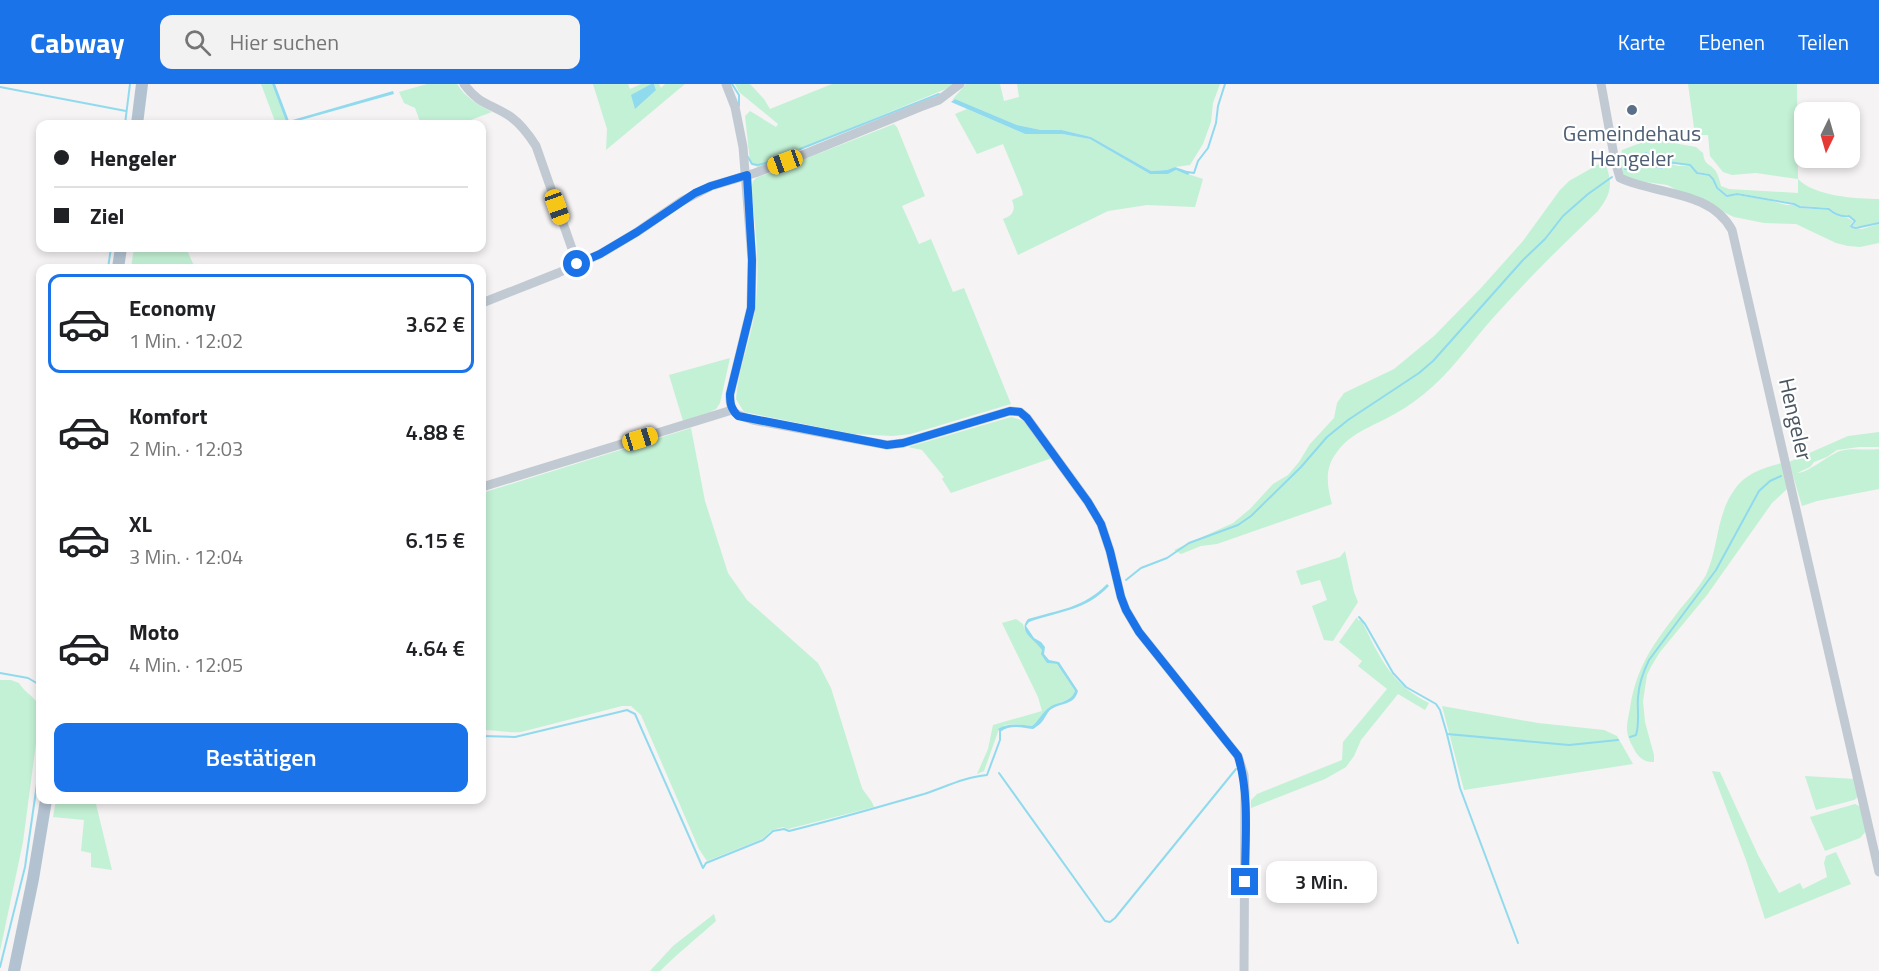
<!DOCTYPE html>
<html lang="de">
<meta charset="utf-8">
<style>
body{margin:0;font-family:"Titillium Web",sans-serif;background:#f2f2f2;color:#202124;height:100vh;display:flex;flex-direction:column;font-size:22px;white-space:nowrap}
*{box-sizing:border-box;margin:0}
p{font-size:20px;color:#757577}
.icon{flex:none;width:33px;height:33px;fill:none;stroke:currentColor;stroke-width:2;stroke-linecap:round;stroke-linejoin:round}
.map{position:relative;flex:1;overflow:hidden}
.drawer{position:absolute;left:36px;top:180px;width:450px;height:540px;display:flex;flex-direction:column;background:#fff;border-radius:12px;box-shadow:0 3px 9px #0003}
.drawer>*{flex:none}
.banner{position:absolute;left:36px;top:36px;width:450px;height:132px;border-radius:12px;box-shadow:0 3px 9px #0003;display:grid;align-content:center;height:132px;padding:0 18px;background:#fff}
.needle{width:39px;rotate:185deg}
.buttons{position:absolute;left:1794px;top:18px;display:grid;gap:12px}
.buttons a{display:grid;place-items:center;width:66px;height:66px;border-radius:12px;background:#fff;box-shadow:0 3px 9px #0003;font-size:30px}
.end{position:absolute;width:27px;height:27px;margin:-14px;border:8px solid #1a73e8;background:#fff;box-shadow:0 0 0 3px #fff}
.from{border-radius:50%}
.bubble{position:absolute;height:42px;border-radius:12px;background:#fff;box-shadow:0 3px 9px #0003;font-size:20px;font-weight:600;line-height:42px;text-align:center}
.car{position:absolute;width:18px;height:36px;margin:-18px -9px;border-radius:8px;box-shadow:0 0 4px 2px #0007;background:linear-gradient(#f5c518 24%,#345 0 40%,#f5c518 0 76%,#345 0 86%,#f5c518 0)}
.banner b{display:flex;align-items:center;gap:21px;height:57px;font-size:22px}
.banner b+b{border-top:2px solid #e0e0e0}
.banner i{width:15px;height:15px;background:#202124}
ul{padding:10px 0 0;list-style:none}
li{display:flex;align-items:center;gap:18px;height:99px;margin:0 12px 9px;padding:0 6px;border:3px solid transparent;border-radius:12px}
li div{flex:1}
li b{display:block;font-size:22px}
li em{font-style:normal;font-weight:600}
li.current{border-color:#1a73e8}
li>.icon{width:54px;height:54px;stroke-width:1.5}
.button{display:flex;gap:12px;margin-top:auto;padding:12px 18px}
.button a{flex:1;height:69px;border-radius:12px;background:#1a73e8;color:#fff;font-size:24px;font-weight:600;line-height:69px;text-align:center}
header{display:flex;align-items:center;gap:36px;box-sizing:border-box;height:84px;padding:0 30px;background:#1a73e8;color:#fff}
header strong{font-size:28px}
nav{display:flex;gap:33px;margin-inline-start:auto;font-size:21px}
.search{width:420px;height:54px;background:#f2f2f2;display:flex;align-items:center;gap:15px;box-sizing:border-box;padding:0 21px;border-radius:12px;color:#757577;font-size:22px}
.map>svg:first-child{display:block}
</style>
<header>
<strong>Cabway</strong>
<div class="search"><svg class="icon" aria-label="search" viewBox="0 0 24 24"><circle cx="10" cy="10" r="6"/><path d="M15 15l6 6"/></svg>Hier suchen</div>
<nav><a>Karte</a><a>Ebenen</a><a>Teilen</a></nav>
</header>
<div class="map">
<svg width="1879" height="887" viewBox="0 0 1879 887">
<rect width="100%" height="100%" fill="#f5f3f3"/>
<g fill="#c3f1d5">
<polygon points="261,0 272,0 287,40 276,40"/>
<path d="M 427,0 L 457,0 C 465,13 478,21 492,28 L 460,40 L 421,40 L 415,24 L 404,19 L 399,8 Z"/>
<polygon points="593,0 628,0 630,5 641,0 651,0 632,11 656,6 654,0 659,0 661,4 665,0 685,0 606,66 607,45"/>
<polygon points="735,0 750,0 764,15 770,25 832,0 955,0 953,2 807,62 790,71 758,83 753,81 750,78 745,32 750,27 776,43 778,40 739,8"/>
<polygon points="966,0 1000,0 1004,17 1019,13 1017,0 1220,0 1213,19 1211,38 1203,60 1190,81 1175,83 1167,86 1151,87 1091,53 1062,46 1041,46 1017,41 955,15 952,16"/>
<path d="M 1688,0 L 1797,0 L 1798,95 C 1814,112 1856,115 1879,115 L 1879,138 L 1862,143 L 1852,142 L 1856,137 L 1849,131 C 1841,132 1835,130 1830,124 L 1801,122 L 1794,119 L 1737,109 L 1728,111 L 1717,104 L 1713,94 L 1709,90 L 1697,88 L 1690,80 C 1682,81 1675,78 1667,77 L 1663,82 L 1658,83 L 1653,73 L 1646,68 L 1636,71 L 1637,80 L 1626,85 L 1639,81 L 1638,73 L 1645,70 L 1653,77 L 1656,84 L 1661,85 L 1668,79 L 1678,82 L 1689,82 L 1697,90 L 1708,92 L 1712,95 L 1716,105 L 1727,112 L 1737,111 L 1765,115 L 1786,121 L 1794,121 L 1800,124 L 1829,126 C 1836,135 1846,131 1853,137 L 1850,141 L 1851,144 L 1862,145 L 1879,140 L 1879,159 L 1860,163 L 1848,162 L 1836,159 L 1796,140 L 1764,139 L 1734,133 L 1667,101 L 1625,95 L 1619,76 L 1622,66 L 1651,55 L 1696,63 L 1703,69 C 1705,82 1708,78 1715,86 C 1718,90 1720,98 1721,102 L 1729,105 L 1798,109 L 1798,95 L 1756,89 L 1732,91 L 1723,88 L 1710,72 L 1708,51 L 1695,51 Z"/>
<path d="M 967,25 L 1025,50 L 1062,50 L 1091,55 L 1150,90 L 1168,90 L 1176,86 L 1203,95 L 1195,123 L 1147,121 L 1108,127 L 1018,171 L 1003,135 C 1013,132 1016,126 1012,116 L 1023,111 L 1022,106 L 1003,60 L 977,70 L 955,30 Z"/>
<path d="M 894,40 L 897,43 L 925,112 L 902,122 L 919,160 L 931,155 L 953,208 L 964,204 L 1011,320 L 911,350 L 893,352 L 853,350 L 744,328 L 736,315 C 738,287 749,260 754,233 C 761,191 756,146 751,104 L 753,97 L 756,94 Z"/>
<path d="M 1599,80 L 1606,81 C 1613,101 1611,110 1598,127 C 1561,162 1526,197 1492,235 C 1470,260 1450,289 1424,310 C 1416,316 1407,323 1398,328 C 1377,341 1352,347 1337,368 C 1324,384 1327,402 1332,420 L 1217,460 L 1201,462 L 1181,470 L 1174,466 L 1233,439 L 1250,425 L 1273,400 L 1288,391 L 1299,378 L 1310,360 L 1334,334 L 1337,319 L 1344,309 L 1394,285 L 1434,252 L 1481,204 L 1523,157 L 1560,106 L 1569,97 Z"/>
<polygon points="134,164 186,164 195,184 131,184"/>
<polygon points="730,274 720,319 716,325 708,329 683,337 669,291"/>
<polygon points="1011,333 1025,337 1052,374 951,409 942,395 944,393 922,366 908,363"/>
<path d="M 691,344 L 705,417 L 728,489 L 747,516 L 818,579 L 831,604 L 862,704 C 866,711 872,716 874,723 L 788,745 L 783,743 L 772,746 L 762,755 L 707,777 L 699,765 L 641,631 L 631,622 L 622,622 L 521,648 C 507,649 495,646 482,646 L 482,409 Z"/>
<path d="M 1879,348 L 1879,363 L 1859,363 L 1837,366 L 1827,373 L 1814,378 L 1810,383 L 1797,389 C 1808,389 1827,372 1840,367 C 1852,363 1866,367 1879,365 L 1879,405 L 1817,417 L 1802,422 L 1789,378 L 1848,352 Z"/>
<path d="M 1782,379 L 1787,405 L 1772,419 L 1707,511 L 1660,568 L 1652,581 L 1647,591 L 1643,617 L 1645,638 L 1654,671 L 1654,678 C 1644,679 1637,672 1633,663 C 1624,647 1627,641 1630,624 C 1637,580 1655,558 1681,524 C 1690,513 1699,503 1706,491 C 1719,463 1716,430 1735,405 C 1746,389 1764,384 1782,379 Z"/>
<polygon points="1345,467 1354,508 1358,518 1333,557 1324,556 1312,522 1327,516 1320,496 1301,501 1296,487 1340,473"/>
<path d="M 1357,533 L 1358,536 L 1362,537 C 1379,573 1392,601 1429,619 L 1425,626 L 1398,610 L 1361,656 L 1354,672 L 1346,683 L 1325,695 L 1251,724 L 1251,716 L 1257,710 L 1342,676 L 1343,658 L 1387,605 L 1358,582 L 1362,577 L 1339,558 Z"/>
<path d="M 1016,535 L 1023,540 C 1025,550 1031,553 1038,560 C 1043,564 1044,573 1047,579 L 1057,580 L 1075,607 C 1071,617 1063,616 1055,621 C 1046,627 1041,636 1032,642 L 1014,640 L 1005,641 L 999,645 L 984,687 L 977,690 L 988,665 L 993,641 L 1042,627 L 1038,613 L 1002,539 Z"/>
<path d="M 0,596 L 11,596 L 19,599 C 26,611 40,614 40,629 L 23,758 L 0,867 Z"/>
<polygon points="1442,622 1538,639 1604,646 1617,652 1633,680 1464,706"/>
<polygon points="1712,687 1720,688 1758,771 1779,809 1800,799 1803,805 1827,793 1824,779 1826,772 1836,768 1851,800 1765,835 1746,776"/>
<polygon points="1805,692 1855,695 1859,712 1854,716 1816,726"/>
<polygon points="56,716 95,716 112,786 91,783 91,769 81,767 84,736 53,733"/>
<polygon points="1855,720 1861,723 1867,746 1860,754 1825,767 1810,733"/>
<path d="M 714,830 L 716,837 C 697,854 678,869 660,887 L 650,887 L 673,862 Z"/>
</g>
<g fill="#90daee">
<polygon points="272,0 275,0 289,37 379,11 393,7 394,10 287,40"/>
<polygon points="651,0 654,0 656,6 635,25 631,11"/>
<polygon points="955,15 1017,41 1041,46 1062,46 1091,53 1151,87 1167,86 1175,83 1190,88 1188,91 1176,86 1168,90 1150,90 1090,55 1062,50 1025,50 951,18"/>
<path d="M 1107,500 L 1109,502 C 1085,527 1060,527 1029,538 L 1026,542 L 1034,554 L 1041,558 L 1045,563 L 1044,570 L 1049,576 L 1059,578 L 1078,607 C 1074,622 1061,618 1050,626 C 1046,630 1045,635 1041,639 C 1041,639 1034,645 1033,645 C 1021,644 1011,640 1000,648 L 998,645 C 1009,638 1020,641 1032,642 C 1039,637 1042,628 1050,623 C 1059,617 1070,619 1075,607 L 1057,580 L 1047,579 L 1041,570 L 1042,566 C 1035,555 1017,548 1028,535 C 1058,526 1084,524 1107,500 Z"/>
</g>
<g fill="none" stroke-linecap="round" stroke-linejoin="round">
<g stroke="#90daee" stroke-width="2">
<polyline points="732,0 739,11 739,22"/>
<polyline points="0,3 126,27"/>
<polyline points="125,40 130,0"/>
<polyline points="800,65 939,10"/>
<polyline points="748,73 752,80 758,81 766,79 787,70"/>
<path d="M 1625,85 L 1638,81 L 1638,72 L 1646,69 L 1652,73 L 1657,83 L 1662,84 L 1667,78 L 1690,81 L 1697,89 L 1709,91 L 1713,95 L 1717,104 L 1727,112 L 1737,110 L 1794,120 L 1800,123 L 1829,125 C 1835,131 1841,133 1849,132 L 1855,137 L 1851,142 L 1852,143 L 1856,144 L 1879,139"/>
<polyline points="1187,88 1194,89 1198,77 1208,64 1216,39 1218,22 1225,0"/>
<polyline points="108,184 111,164"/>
<polyline points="1126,496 1141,484 1167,474 1189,459 1238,441 1251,432 1301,383 1327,353 1348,336 1419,289 1433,277 1523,176 1545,155 1563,132 1588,110 1612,93"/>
<polyline points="1359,533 1365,540 1393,589 1406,603 1436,620 1440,626 1447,650 1569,661 1618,656"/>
<polyline points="0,589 28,594 40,601"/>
<polyline points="1447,650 1460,704 1518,859"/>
<path d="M 482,652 L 515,653 L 619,628 L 627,626 L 635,630 L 703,784 L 706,779 L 763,756 L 773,747 L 784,745 L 789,747 C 834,736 879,723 924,710 C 945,703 965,693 987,691 L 1000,656 L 1000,647"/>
<path d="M 1630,653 L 1636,651 C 1640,638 1637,626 1638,613 C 1639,600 1643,588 1649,576 L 1716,486 L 1759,407 L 1770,397 L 1781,392"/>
<polyline points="999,689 1105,837 1110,838 1115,834 1236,685"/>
<polyline points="0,883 25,783 40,679"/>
</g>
<g stroke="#c1cad2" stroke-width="9">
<path d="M 464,0 C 479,21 492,20 511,33 C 522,41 529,51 536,62 L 577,179"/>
<path d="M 726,0 L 735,23 L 743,63 L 752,175 L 751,224 L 730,310 C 729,329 736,331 753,336 L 887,361 L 903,359 L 1010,327 L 1020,328 L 1027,334 L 1088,418 L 1101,440 L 1110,467 L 1121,513 L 1126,526 L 1139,548 L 1238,672 L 1244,691 L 1245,708 L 1244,887"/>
<path d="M 1601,0 L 1615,77 L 1620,94 C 1657,111 1710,106 1732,146 L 1879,788"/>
<polyline points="482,219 558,189 600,170 637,148 682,117 711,102 755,89 800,72 920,23 939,16 960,0"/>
<polyline points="482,403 732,326"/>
</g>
<g stroke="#b3c2d1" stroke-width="12">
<polyline points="137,40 142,0"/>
<polyline points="118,184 121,164"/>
<polyline points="14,887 33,795 46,716"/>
</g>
</g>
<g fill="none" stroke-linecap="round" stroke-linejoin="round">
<path stroke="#1a73e8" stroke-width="8" d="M 577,180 L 600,170 L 637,148 L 695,109 L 711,102 L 747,91 L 752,176 L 751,224 L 730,310 C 730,320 731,325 738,332 L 887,361 L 903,359 L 1010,327 L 1020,328 L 1027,334 L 1088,418 L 1101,440 L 1110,467 L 1121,513 L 1126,526 L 1139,548 L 1238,672 C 1250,712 1245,756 1245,798"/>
</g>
<circle fill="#5c6f8a" stroke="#fff" stroke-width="2" cx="1632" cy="26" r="6"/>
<g text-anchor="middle" stroke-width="4.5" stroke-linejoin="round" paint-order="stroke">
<g font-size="22" fill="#4e5e75" stroke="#fff">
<text x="1632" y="57">Gemeindehaus<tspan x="1632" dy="25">Hengeler</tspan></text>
</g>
<g font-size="22" fill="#4a5661" stroke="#fff">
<text transform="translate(1796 335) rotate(77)" y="8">Hengeler</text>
</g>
</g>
</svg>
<div class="buttons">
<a><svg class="needle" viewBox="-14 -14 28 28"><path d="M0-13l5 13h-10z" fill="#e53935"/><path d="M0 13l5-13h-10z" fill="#757577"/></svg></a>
</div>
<i class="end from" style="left:577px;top:180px"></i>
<i class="end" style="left:1245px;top:798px"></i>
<div class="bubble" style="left:1266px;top:777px;width:111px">3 Min.</div>
<i class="car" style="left:785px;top:78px;rotate:250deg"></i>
<i class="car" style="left:557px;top:123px;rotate:160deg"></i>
<i class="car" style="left:640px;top:355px;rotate:73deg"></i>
<div class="banner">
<b><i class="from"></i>Hengeler</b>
<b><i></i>Ziel</b>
</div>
<section class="drawer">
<ul>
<li class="current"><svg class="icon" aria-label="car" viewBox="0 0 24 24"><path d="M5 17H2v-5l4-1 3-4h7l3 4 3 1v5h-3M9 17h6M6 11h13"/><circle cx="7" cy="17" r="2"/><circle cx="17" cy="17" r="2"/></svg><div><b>Economy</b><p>1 Min. · 12:02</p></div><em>3.62 €</em></li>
<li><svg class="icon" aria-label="car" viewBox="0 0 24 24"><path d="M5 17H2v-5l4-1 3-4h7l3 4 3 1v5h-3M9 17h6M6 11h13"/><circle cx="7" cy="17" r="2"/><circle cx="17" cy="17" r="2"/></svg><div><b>Komfort</b><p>2 Min. · 12:03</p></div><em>4.88 €</em></li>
<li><svg class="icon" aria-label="car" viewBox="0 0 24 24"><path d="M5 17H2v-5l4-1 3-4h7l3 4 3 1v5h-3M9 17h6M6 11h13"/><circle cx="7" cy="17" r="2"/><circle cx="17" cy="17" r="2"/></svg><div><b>XL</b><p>3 Min. · 12:04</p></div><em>6.15 €</em></li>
<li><svg class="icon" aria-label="car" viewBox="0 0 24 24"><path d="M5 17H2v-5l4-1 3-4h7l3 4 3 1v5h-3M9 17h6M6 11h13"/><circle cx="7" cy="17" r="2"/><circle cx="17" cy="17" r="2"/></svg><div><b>Moto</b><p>4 Min. · 12:05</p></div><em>4.64 €</em></li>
</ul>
<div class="button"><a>Bestätigen</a></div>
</section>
</div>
